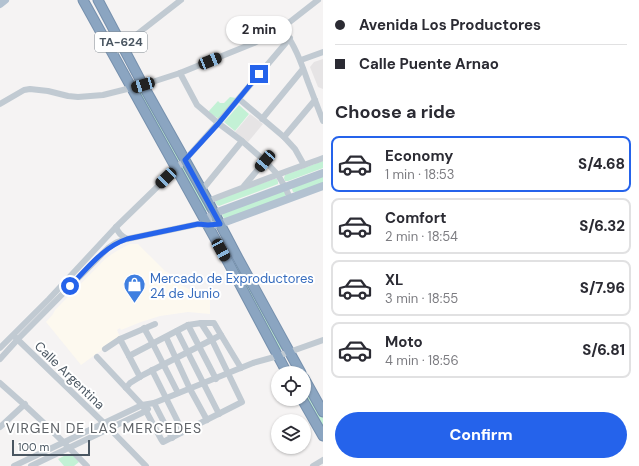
<!DOCTYPE html>
<meta charset="utf-8">
<style>
body{margin:0;font-family:"DM Sans",sans-serif;background:#f2f2f3;color:#2b2b33;height:100vh;display:flex;flex-direction:column;font-size:15px;white-space:nowrap}
*{box-sizing:border-box;margin:0}
p{font-size:13px;color:#7c7c81}
.icon{flex:none;width:22px;height:22px;fill:none;stroke:currentColor;stroke-width:2;stroke-linecap:round;stroke-linejoin:round}
.map{position:relative;flex:1;overflow:hidden}
.drawer{display:flex;flex-direction:column;background:#fff;width:316px}
.drawer>*{flex:none}
.top-card{display:grid;align-content:center;height:88px;padding:0 12px;background:#fff}
.tools{position:absolute;left:271px;top:366px;display:grid;gap:8px}
.tools a{display:grid;place-items:center;width:40px;height:40px;border-radius:50%;background:#fff;box-shadow:0 1px 3px #0004;font-size:20px}
.scale{position:absolute;left:12px;bottom:10px;width:78px;box-sizing:border-box;padding-left:4px;border:2px solid #4a5661;border-top:0;font-size:11px;line-height:14px;white-space:nowrap;color:#4a5661;-webkit-text-stroke:3px #fff;paint-order:stroke}
.end{position:absolute;width:18px;height:18px;margin:-9px;border:5px solid #2563eb;background:#fff;box-shadow:0 0 0 2px #fff}
.from{border-radius:50%}
.bubble{position:absolute;height:28px;border-radius:14px;background:#fff;box-shadow:0 1px 3px #0004;font-size:13px;font-weight:800;line-height:28px;text-align:center}
.car{position:absolute;width:12px;height:24px;margin:-12px -6px;border-radius:5px;box-shadow:0 0 3px 1px #0007;background:linear-gradient(#222 24%,#8ab4d8 0 40%,#222 0 76%,#8ab4d8 0 86%,#222 0)}
.top-card b{display:flex;align-items:center;gap:14px;height:38px;font-size:15px}
.top-card b+b{border-top:1px solid #e1e1e2}
.top-card i{width:10px;height:10px;background:#2b2b33}
ul{padding:0;list-style:none}
li{display:flex;align-items:center;gap:12px;height:56px;margin:0 8px 6px;padding:0 4px;border:2px solid #e1e1e2;border-radius:8px}
li div{flex:1}
li b{display:block;font-size:15px}
li em{font-style:normal;font-weight:800}
li.selected{border-color:#2563eb}
li>.icon{width:36px;height:36px;stroke-width:1.5}
h2{padding:0 12px;font-size:18px;line-height:48px}
.primary-button{display:flex;gap:8px;margin-top:auto;padding:8px 12px}
.primary-button a{flex:1;height:46px;border-radius:24px;background:#2563eb;color:#fff;font-size:16px;font-weight:800;line-height:46px;text-align:center}
main{display:flex;flex:1;min-height:0}
.map>svg:first-child{display:block}
</style>
<main>
<div class="map">
<svg width="323" height="466" viewBox="0 0 323 466">
<rect width="100%" height="100%" fill="#f5f3f3"/>
<polygon fill="#fdf9ef" points="130,244 138,244 165,271 178,278 177,283 210,300 210,314 188,312 160,316 141,322 121,330 120,328 117,330 120,337 81,365 46,322 53,314 55,310 105,259 115,252 124,247"/>
<g fill="#e6e4e5">
<polygon points="323,59 323,89 318,87 310,67 314,62"/>
<polygon points="250,114 263,124 248,142 235,132"/>
</g>
<g fill="#c3f1d5">
<polygon points="140,89 180,159 178,161 175,160 138,91"/>
<polygon points="230,97 236,98 219,119 208,112 218,101 220,103 224,103"/>
<polygon points="239,105 249,114 235,131 224,122"/>
<polygon points="323,161 323,168 288,181 285,181 284,178 285,175"/>
<polygon points="183,166 186,167 208,210 206,211 203,211 180,168"/>
<polygon points="323,176 323,183 297,192 293,192 292,189 293,187"/>
<polygon points="274,179 277,179 278,182 278,184 219,206 217,205 215,202 216,200"/>
<polygon points="283,191 285,192 286,194 285,197 227,218 224,218 222,215 223,213"/>
<polygon points="235,263 283,348 281,349 278,349 233,265"/>
<polygon points="304,383 323,418 323,429 304,395"/>
<polygon points="68,454 72,454 79,462 74,466 64,466 58,459"/>
</g>
<g fill="none" stroke-linecap="round" stroke-linejoin="round">
<defs>
<g id="highway">
<polyline points="83,0 228,262 287,373"/>
<polyline points="98,0 143,85 208,201 238,258 301,373"/>
<polyline points="304,378 323,412"/>
<polyline points="302,399 323,436"/>
</g>
</defs>
<use href="#highway" stroke="#7690ad" stroke-width="11"/>
<g stroke="#c1cad2" stroke-width="6">
<path d="M 282,28 C 295,45 301,62 308,82 C 313,95 318,108 323,121"/>
<polyline points="113,54 122,46 181,0"/>
<polyline points="301,60 323,52"/>
<polyline points="180,73 197,105 218,123 242,141 265,161 278,175 285,187 290,198"/>
<polyline points="239,99 284,137 295,149 304,165"/>
<polyline points="0,104 24,90 30,89 48,91 68,96 78,97 103,95 143,85 180,73 254,43 282,28 318,0"/>
<polyline points="262,119 303,69"/>
<polyline points="284,137 315,100"/>
<polyline points="244,186 265,161"/>
<polyline points="202,190 242,141"/>
<path d="M 208,201 C 246,186 285,172 323,158"/>
<path d="M 116,227 C 118,233 121,236 127,239"/>
<polyline points="201,323 214,323 221,335"/>
<polyline points="188,325 216,379"/>
<polyline points="144,328 153,344 178,393"/>
<polyline points="177,331 219,414"/>
<polyline points="15,337 110,429 146,466"/>
<polyline points="166,337 190,389 207,420"/>
<polyline points="0,348 49,299 116,227 185,160 218,123 290,38"/>
<polyline points="105,349 120,339 155,324"/>
<polyline points="129,356 140,377"/>
<polyline points="97,357 142,405 146,411 161,439 163,442 242,402 212,340 201,323 188,325 129,356 120,339"/>
<polyline points="0,359 18,339 108,248 117,242 127,239 198,224 208,225"/>
<polyline points="152,370 183,432"/>
<path d="M 0,383 C 30,409 59,437 87,466"/>
<polyline points="126,388 130,383 143,375 221,335 241,368"/>
<polyline points="154,403 172,438"/>
<polyline points="0,427 25,404"/>
<polyline points="14,466 142,405 154,403 253,363 278,356 323,340"/>
<polyline points="31,466 146,411 148,409"/>
<polyline points="313,466 323,460"/>
</g>
<g stroke="#b3c2d1" stroke-width="8">
<polyline points="0,4 5,0"/>
<polyline points="205,220 215,213 323,173"/>
<polyline points="208,225 220,224 323,186"/>
</g>
<use href="#highway" stroke="#8ba5c1" stroke-width="9"/>
</g>
<g fill="none" stroke-linecap="round" stroke-linejoin="round">
<path stroke="#2563eb" stroke-width="5" d="M 70,286 C 87,269 103,247 127,239 L 198,224 L 208,225 L 220,224 L 185,160 L 218,124 L 259,74"/>
</g>
<defs>
<symbol id="shop-pin" viewBox="-11 -11 22 30"><path d="M0 17L-7.5 6A9.5 9.5 0 1 1 7.5 6Z" fill="#3f7fe0" stroke="#fff"/><path d="M-5-2.5h2.3a2.7 3.5 0 0 1 5.4 0H5L5.5 6h-11ZM-1.5-2.5h3a1.5 2.3 0 0 0-3 0Z" fill="#fff"/></symbol>
</defs>
<g fill-rule="evenodd">
<use href="#shop-pin" x="122" y="272" width="25" height="34"/>
</g>
<g text-anchor="middle" stroke-width="4" stroke-linejoin="round" paint-order="stroke">
<rect fill="#fff" stroke="#808990" stroke-width="1" x="95" y="32" width="52" height="20" rx="3"/>
<g font-size="12" font-weight="bold" fill="#4a5661">
<text x="121" y="46">TA-624</text>
</g>
<g font-size="13" fill="#366cbe" stroke="#fff" text-anchor="start">
<text x="150" y="283">Mercado de Exproductores<tspan x="150" dy="15">24 de Junio</tspan></text>
</g>
<g font-size="13" fill="#4a5661" stroke="#fff">
<text transform="translate(70 375) rotate(44)" y="5">Calle Argentina</text>
</g>
<g font-size="14" letter-spacing="1" fill="#5f6368" stroke="#fff">
<text x="104" y="433">VIRGEN DE LAS MERCEDES</text>
</g>
</g>
</svg>
<div class="tools">
<a><svg class="icon" aria-label="locate" viewBox="0 0 24 24"><circle cx="12" cy="12" r="6"/><path d="M12 2v4M12 18v4M2 12h4M18 12h4"/></svg></a>
<a><svg class="icon" aria-label="layers" viewBox="0 0 24 24"><path d="M12 4l9 5-9 5-9-5zM3 14l9 5 9-5"/></svg></a>
</div>
<div class="scale">100 m</div>
<i class="end from" style="left:70px;top:286px"></i>
<i class="end" style="left:259px;top:74px"></i>
<div class="bubble" style="left:226px;top:16px;width:66px">2 min</div>
<i class="car" style="left:210px;top:61px;rotate:68deg"></i>
<i class="car" style="left:143px;top:85px;rotate:254deg"></i>
<i class="car" style="left:265px;top:161px;rotate:220deg"></i>
<i class="car" style="left:166px;top:178px;rotate:226deg"></i>
<i class="car" style="left:221px;top:250px;rotate:151deg"></i>
</div>
<section class="drawer">
<div class="top-card">
<b><i class="from"></i>Avenida Los Productores</b>
<b><i></i>Calle Puente Arnao</b>
</div>
<h2>Choose a ride</h2>
<ul>
<li class="selected"><svg class="icon" aria-label="car" viewBox="0 0 24 24"><path d="M5 17H2v-5l4-1 3-4h7l3 4 3 1v5h-3M9 17h6M6 11h13"/><circle cx="7" cy="17" r="2"/><circle cx="17" cy="17" r="2"/></svg><div><b>Economy</b><p>1 min · 18:53</p></div><em>S/4.68</em></li>
<li><svg class="icon" aria-label="car" viewBox="0 0 24 24"><path d="M5 17H2v-5l4-1 3-4h7l3 4 3 1v5h-3M9 17h6M6 11h13"/><circle cx="7" cy="17" r="2"/><circle cx="17" cy="17" r="2"/></svg><div><b>Comfort</b><p>2 min · 18:54</p></div><em>S/6.32</em></li>
<li><svg class="icon" aria-label="car" viewBox="0 0 24 24"><path d="M5 17H2v-5l4-1 3-4h7l3 4 3 1v5h-3M9 17h6M6 11h13"/><circle cx="7" cy="17" r="2"/><circle cx="17" cy="17" r="2"/></svg><div><b>XL</b><p>3 min · 18:55</p></div><em>S/7.96</em></li>
<li><svg class="icon" aria-label="car" viewBox="0 0 24 24"><path d="M5 17H2v-5l4-1 3-4h7l3 4 3 1v5h-3M9 17h6M6 11h13"/><circle cx="7" cy="17" r="2"/><circle cx="17" cy="17" r="2"/></svg><div><b>Moto</b><p>4 min · 18:56</p></div><em>S/6.81</em></li>
</ul>
<div class="primary-button"><a>Confirm</a></div>
</section>
</main>
